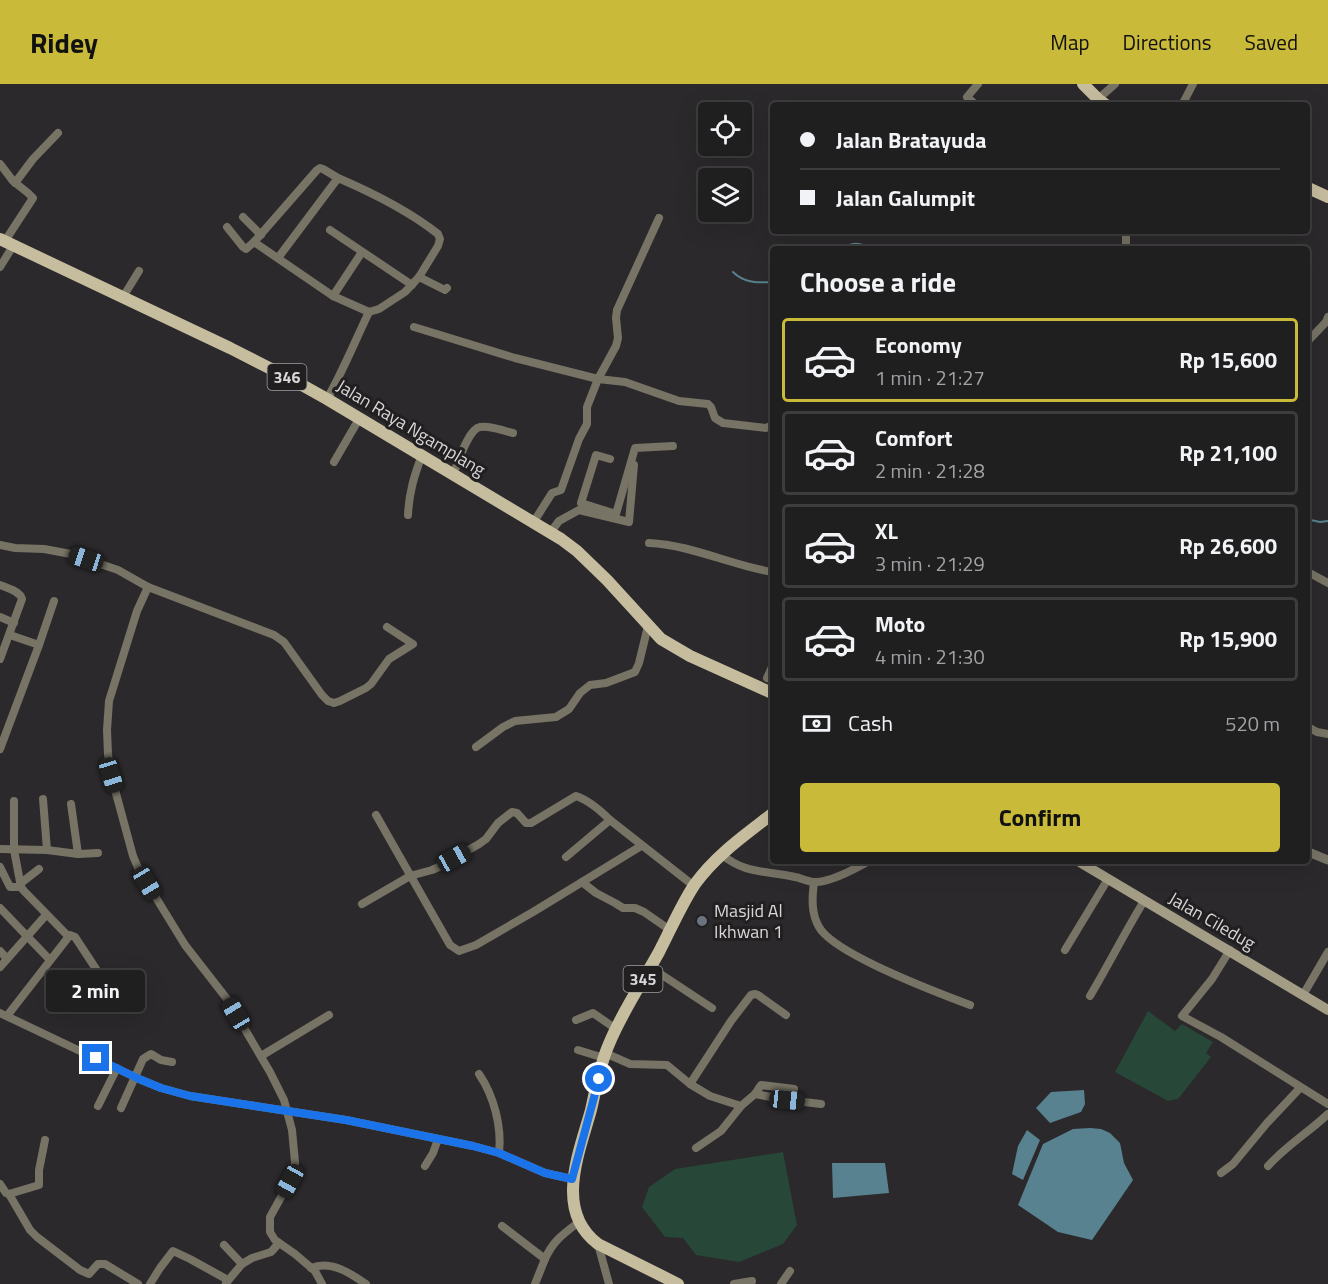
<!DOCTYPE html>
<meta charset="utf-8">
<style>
body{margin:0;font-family:"Titillium Web",sans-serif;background:#2d2c2d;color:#f1f3f6;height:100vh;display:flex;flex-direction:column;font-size:22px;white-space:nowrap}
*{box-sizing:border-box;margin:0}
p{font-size:20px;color:#a2a2a5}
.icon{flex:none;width:33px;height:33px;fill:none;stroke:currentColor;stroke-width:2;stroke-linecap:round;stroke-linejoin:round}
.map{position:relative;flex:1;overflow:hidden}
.sheet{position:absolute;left:770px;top:162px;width:540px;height:618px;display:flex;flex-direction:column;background:#201f20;border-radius:6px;box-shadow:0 6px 24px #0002,0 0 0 2px #3d3d3e}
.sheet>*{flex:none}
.top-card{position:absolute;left:770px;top:18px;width:540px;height:132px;border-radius:6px;box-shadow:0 6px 24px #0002,0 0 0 2px #3d3d3e;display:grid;align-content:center;height:132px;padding:0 30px;background:#201f20}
.fabs{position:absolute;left:698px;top:18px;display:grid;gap:12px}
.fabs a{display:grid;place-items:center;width:54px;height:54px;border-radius:6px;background:#201f20;box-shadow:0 6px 24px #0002,0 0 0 2px #3d3d3e;font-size:30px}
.end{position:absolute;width:27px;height:27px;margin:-14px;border:8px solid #1a73e8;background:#fff;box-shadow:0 0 0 3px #fff}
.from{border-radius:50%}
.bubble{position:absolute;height:42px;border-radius:6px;background:#201f20;box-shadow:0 6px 24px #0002,0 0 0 2px #3d3d3e;font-size:20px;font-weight:700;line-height:42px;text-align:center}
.car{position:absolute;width:18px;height:36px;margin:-18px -9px;border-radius:8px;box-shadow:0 0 4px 2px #0007;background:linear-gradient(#222 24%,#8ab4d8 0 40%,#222 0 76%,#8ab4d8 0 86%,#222 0)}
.top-card b{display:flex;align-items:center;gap:21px;height:57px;font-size:22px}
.top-card b+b{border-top:2px solid #3d3d3e}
.top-card i{width:15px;height:15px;background:#f1f3f6}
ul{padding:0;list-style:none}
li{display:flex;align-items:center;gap:18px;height:84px;margin:0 12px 9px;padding:0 18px;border:3px solid #3d3d3e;border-radius:6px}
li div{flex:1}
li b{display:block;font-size:22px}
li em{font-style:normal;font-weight:700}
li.active{border-color:#c9ba3a}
li>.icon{width:54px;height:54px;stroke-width:1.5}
h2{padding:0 30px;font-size:27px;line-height:72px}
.pay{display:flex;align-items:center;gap:15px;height:66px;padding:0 30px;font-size:22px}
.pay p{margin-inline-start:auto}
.cta{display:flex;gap:12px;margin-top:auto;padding:12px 30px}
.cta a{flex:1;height:69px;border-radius:6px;background:#c9ba3a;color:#111;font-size:24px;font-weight:700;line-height:69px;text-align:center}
header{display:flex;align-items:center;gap:36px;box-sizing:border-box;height:84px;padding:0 30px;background:#c9ba3a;color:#111}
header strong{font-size:28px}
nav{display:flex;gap:33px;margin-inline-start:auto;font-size:21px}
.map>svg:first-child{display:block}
</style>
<header>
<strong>Ridey</strong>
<nav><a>Map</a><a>Directions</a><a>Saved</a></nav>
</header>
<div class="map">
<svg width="1328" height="1200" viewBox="0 0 1328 1200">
<rect width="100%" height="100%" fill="#2b292b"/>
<g fill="#274738">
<polygon points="1148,927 1175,947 1182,940 1213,958 1206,969 1211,973 1178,1015 1168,1017 1115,988"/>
<polygon points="783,1068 797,1141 783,1160 739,1178 696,1171 683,1154 665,1153 642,1123 649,1103 675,1085"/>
</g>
<g fill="#58828f">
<polygon points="1084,1006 1085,1020 1081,1028 1050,1039 1036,1024 1051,1008"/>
<polygon points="1090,1044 1101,1045 1110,1049 1120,1059 1124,1079 1133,1096 1092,1156 1058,1148 1018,1121 1043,1060 1073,1045"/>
<polygon points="1027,1046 1040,1056 1023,1096 1012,1090 1018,1062"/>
<polygon points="832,1079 885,1079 889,1109 833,1114"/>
</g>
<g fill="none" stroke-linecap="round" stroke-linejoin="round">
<g stroke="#58828f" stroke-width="2">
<path d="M 841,165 C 851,159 859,157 869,165"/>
<path d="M 733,188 C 744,199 758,199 772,198"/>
<polyline points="1306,435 1320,438 1328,437"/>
</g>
<g stroke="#777365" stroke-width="8">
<polyline points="1098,15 1115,0"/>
<polyline points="976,21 967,13 978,0"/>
<polyline points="1182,21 1193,0"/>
<polyline points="0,80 13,97 28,109 33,114 5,157"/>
<polyline points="15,99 33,75 58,49"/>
<polyline points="243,133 261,151"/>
<polyline points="227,143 243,163 246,165 254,158"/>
<polyline points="330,146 412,201"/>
<polyline points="1126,147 1126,165"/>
<path d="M 278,174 L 338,94 C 373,109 409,127 438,150 L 440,155 L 438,162 L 419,193 L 405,208 L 379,225 L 369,228 L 333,212 L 254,158 L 317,86 L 320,84 L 323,85 L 338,94"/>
<polyline points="0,183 13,162"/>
<polyline points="419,193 445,206 447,204"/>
<polyline points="333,212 362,168"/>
<polyline points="123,213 139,187"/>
<polyline points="414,243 515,274 598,295 625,298 679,317 708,320 711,323 715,334 723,339 766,344 772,341"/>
<polyline points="1306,259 1326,238 1328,233"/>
<path d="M 327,315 C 343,287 355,257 369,228"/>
<polyline points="610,375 596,371 581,419 616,430 635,364 673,362"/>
<polyline points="334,378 359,335"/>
<path d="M 453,391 C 458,379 468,345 480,343 C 491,341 503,347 513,349"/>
<path d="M 408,431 C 409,409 414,392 422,371"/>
<polyline points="533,439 552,409 561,406 579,355 587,340 587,323 598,295 616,262 618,254 616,234 617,226 659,134"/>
<polyline points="550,449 559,437 579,426 629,438 634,381"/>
<path d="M 649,459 C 692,461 730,481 772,488"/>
<polyline points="0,461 15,464 44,465 71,470 118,486 148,503 274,551 284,558 322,611 328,617 334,619 340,617 366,604 371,600 389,575 413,560 387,543"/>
<polyline points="1306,487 1328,499"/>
<path d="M 0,501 C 7,504 20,507 22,515 L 0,575"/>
<polyline points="148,503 137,527 109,617 107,646 108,670 111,691 133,772 139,786 185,861 227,915 270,988 284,1016 292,1046 295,1078 294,1088 290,1097 270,1133 270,1148 275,1156 295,1170 315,1187 322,1200"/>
<polyline points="0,533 14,539"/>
<polyline points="39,561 54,517"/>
<polyline points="767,594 772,583"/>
<polyline points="1306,642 1317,648 1328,650"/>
<polyline points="476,663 503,643 515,637 556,633 569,625 580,609 590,601 606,599 635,588 639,579 648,542"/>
<polyline points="0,665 39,561 10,551"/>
<polyline points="43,715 47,766"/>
<polyline points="14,717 14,766 21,803 24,807 68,852"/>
<polyline points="376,731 450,861 459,867 476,861 533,828 641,762"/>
<polyline points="0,765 47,766 78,770 71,720"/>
<polyline points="78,770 98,769"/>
<path d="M 721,770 C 746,791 766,786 795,793 C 802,794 810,799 817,798 C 833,797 855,785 869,777"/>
<polyline points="566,773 610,736 694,802"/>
<polyline points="0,783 10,803 21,803"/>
<polyline points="582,798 596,809 615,819 623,824 635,824 644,828 670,846"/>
<path d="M 814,798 C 812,814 811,829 819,843 C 834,870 938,909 970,921"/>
<polyline points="21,799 39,785"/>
<path d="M 362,820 L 410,792 L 432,786 L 441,782 L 479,760 L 486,755 L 498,739 L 512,728 L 517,729 L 526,739 L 531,739 L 576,712 C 588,716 601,727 610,736"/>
<polyline points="0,824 50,876"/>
<polyline points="1065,866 1108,795"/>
<polyline points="1230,866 1212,895 1182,932 1221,953 1328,1020"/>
<polyline points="0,867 7,875"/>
<polyline points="0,883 46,831"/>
<polyline points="650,883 712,924"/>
<polyline points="1303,911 1328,868"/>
<path d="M 1090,912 C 1109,880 1125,848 1144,817"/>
<polyline points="0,929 139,995 161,1004 190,1012 346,1036 473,1062 499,1069 545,1089 572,1095"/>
<polyline points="7,932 70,851 75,853 100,891"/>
<polyline points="576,936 593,929 616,945"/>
<polyline points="578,966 604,974"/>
<polyline points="605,969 630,980 667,981 690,1000 710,1012 741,1022 721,1047 696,1064"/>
<polyline points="261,972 329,931"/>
<path d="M 479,990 C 494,1012 502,1043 499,1069"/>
<polyline points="690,1000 731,937 751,911 755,910 758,911 786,931"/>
<polyline points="755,1010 761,1001 794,1005"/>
<polyline points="98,1022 117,984"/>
<polyline points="741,1022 755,1010 787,1016 821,1020"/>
<polyline points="121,1024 143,975 151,970 161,976 172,978"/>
<polyline points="425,1082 433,1069 438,1055"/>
<path d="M 1268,1082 C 1286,1062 1309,1048 1328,1030"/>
<polyline points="1221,1089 1233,1080 1267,1039 1300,1004"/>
<polyline points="0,1100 6,1109 9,1110 39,1101 39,1086 45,1056"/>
<polyline points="9,1110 30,1146 37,1153 80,1186 89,1190 98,1180 105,1180 138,1200"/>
<path d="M 502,1142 L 545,1175 C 553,1157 563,1150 579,1138"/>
<polyline points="598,1160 609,1200"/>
<polyline points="224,1161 242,1180 252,1174 271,1168 279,1159"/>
<path d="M 311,1184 C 331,1176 350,1189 366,1200"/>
<polyline points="226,1199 242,1180"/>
<polyline points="150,1200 160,1184 173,1167 190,1175 228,1196"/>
<polyline points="535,1200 545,1175"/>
<polyline points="734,1200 752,1197"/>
<polyline points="781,1200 790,1187"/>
</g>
<polyline stroke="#777365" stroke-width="9" points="1306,767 1328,776"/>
<path stroke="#a39d85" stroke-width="10" d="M 1078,777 C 1161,827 1245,876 1328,926"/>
<g stroke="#c6bd9f" stroke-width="12">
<polyline points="1083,0 1098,15 1106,21"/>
<polyline points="1306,103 1328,113"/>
<polyline points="0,155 230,264 293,296 327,315 561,455 577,467 607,496 661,555 690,572 772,609"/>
<path d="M 678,1200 L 598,1160 C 554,1127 579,1069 591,1026 C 596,1004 600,980 609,960 C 622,928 642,899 659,868 C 670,847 682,819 695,800 C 716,771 745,751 772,730"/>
</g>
</g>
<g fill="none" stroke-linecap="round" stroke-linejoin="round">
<polyline stroke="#1a73e8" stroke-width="8" points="96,974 139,995 161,1004 190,1012 346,1036 473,1062 499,1069 545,1089 572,1095 599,995"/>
</g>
<circle fill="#6b7280" stroke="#221f21" stroke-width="2" cx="702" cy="837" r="6"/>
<g text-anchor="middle" stroke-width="6" stroke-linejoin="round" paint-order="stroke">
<g fill="#221f21" stroke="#a19fa1" stroke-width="1.5">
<rect x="267.5" y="280" width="39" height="26" rx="4.5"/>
<rect x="623.5" y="882" width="39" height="26" rx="4.5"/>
</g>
<g font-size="16" font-weight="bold" fill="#d8d6d8">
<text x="287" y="299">346</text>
<text x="643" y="901">345</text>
</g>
<g font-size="18" fill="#d8d6d8" stroke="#221f21">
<text transform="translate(411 344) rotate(31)" y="6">Jalan Raya Ngamplang</text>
<text transform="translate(1212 837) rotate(30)" y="6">Jalan Ciledug</text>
</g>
<g font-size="18" fill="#d8d6d8" stroke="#221f21" text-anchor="start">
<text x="714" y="833">Masjid Al<tspan x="714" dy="21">Ikhwan 1</tspan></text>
</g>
</g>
</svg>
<div class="fabs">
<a><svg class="icon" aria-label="locate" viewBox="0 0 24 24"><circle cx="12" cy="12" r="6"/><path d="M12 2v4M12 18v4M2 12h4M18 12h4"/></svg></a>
<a><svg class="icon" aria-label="layers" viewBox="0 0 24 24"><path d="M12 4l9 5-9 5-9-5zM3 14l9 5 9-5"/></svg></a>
</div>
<i class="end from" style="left:599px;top:995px"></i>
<i class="end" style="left:96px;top:974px"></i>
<div class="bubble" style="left:46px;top:886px;width:99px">2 min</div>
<i class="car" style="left:86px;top:475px;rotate:288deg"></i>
<i class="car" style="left:111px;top:691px;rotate:163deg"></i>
<i class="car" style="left:454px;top:774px;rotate:61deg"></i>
<i class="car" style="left:147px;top:799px;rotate:149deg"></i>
<i class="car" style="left:236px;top:930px;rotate:329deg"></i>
<i class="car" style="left:787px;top:1016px;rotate:96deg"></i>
<i class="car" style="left:290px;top:1097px;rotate:209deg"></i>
<div class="top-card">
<b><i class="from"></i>Jalan Bratayuda</b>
<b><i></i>Jalan Galumpit</b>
</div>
<section class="sheet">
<h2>Choose a ride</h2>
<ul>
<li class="active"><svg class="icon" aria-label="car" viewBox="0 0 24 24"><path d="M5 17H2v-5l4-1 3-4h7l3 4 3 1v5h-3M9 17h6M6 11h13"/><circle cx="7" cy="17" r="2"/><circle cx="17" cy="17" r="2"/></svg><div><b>Economy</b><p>1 min · 21:27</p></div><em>Rp 15,600</em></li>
<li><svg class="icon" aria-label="car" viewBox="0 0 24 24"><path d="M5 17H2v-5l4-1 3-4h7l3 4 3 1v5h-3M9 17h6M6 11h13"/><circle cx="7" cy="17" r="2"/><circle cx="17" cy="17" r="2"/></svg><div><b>Comfort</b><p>2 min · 21:28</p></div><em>Rp 21,100</em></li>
<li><svg class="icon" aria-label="car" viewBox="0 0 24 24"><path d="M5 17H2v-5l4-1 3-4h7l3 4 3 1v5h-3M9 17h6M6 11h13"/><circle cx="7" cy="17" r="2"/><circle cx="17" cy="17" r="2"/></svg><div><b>XL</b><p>3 min · 21:29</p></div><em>Rp 26,600</em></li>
<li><svg class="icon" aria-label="car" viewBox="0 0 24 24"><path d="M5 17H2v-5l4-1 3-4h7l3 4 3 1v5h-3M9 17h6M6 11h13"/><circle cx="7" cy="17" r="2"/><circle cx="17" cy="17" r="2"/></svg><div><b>Moto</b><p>4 min · 21:30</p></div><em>Rp 15,900</em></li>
</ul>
<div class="pay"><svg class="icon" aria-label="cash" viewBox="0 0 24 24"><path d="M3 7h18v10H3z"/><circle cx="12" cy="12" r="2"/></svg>Cash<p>520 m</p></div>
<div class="cta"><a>Confirm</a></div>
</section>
</div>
